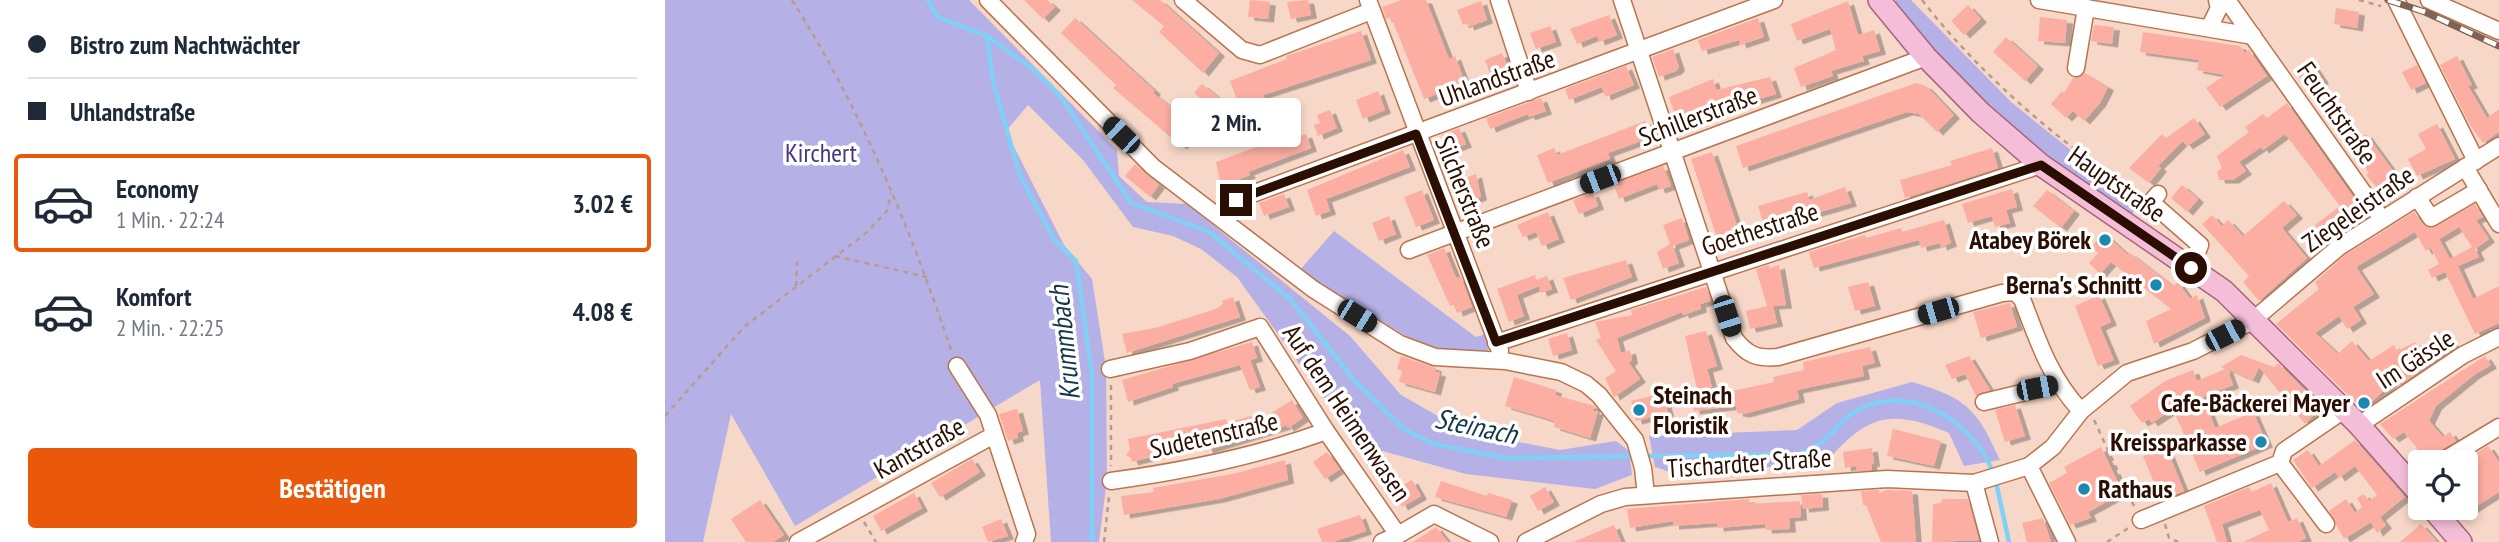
<!DOCTYPE html>
<html lang="de">
<meta charset="utf-8">
<style>
body{margin:0;font-family:"PT Sans Narrow",sans-serif;background:#f6f6f7;color:#1f2937;height:100vh;display:flex;flex-direction:column;font-size:26px;white-space:nowrap}
*{box-sizing:border-box;margin:0}
p{font-size:23px;color:#747a83}
.icon{flex:none;width:38px;height:38px;fill:none;stroke:currentColor;stroke-width:2;stroke-linecap:round;stroke-linejoin:round}
.map{position:relative;flex:1;overflow:hidden}
.side{display:flex;flex-direction:column;background:#fff;width:665px}
.side>*{flex:none}
.hud{display:grid;align-content:center;height:154px;padding:0 28px;background:#fff}
.buttons{position:absolute;left:1743px;top:450px;display:grid;gap:14px}
.buttons a{display:grid;place-items:center;width:70px;height:70px;border-radius:7px;background:#fff;box-shadow:0 4px 10px #0003;font-size:35px}
.end{position:absolute;width:32px;height:32px;margin:-16px;border:9px solid #290e01;background:#fff;box-shadow:0 0 0 4px #fff}
.from{border-radius:50%}
.bubble{position:absolute;height:49px;border-radius:7px;background:#fff;box-shadow:0 4px 10px #0003;font-size:23px;font-weight:700;line-height:49px;text-align:center}
.car{position:absolute;width:21px;height:42px;margin:-21px -10px;border-radius:9px;box-shadow:0 0 5px 2px #0007;background:linear-gradient(#222 24%,#8ab4d8 0 40%,#222 0 76%,#8ab4d8 0 86%,#222 0)}
.hud b{display:flex;align-items:center;gap:24px;height:66px;font-size:26px}
.hud b+b{border-top:2px solid #e0e1e3}
.hud i{width:18px;height:18px;background:#1f2937}
ul{padding:0;list-style:none}
li{display:flex;align-items:center;gap:21px;height:98px;margin:0 14px 10px;padding:0 14px;border:4px solid transparent;border-radius:7px}
li div{flex:1}
li b{display:block;font-size:26px}
li em{font-style:normal;font-weight:700}
li.on{border-color:#ea580c}
li>.icon{width:63px;height:63px;stroke-width:1.5}
.button{display:flex;gap:14px;margin-top:auto;padding:14px 28px}
.button a{flex:1;height:80px;border-radius:7px;background:#ea580c;color:#fff;font-size:28px;font-weight:700;line-height:80px;text-align:center}
main{display:flex;flex:1;min-height:0}
.map>svg:first-child{display:block}
</style>
<main>
<section class="side">
<div class="hud">
<b><i class="from"></i>Bistro zum Nachtwächter</b>
<b><i></i>Uhlandstraße</b>
</div>
<ul>
<li class="on"><svg class="icon" aria-label="car" viewBox="0 0 24 24"><path d="M5 17H2v-5l4-1 3-4h7l3 4 3 1v5h-3M9 17h6M6 11h13"/><circle cx="7" cy="17" r="2"/><circle cx="17" cy="17" r="2"/></svg><div><b>Economy</b><p>1 Min. · 22:24</p></div><em>3.02 €</em></li>
<li><svg class="icon" aria-label="car" viewBox="0 0 24 24"><path d="M5 17H2v-5l4-1 3-4h7l3 4 3 1v5h-3M9 17h6M6 11h13"/><circle cx="7" cy="17" r="2"/><circle cx="17" cy="17" r="2"/></svg><div><b>Komfort</b><p>2 Min. · 22:25</p></div><em>4.08 €</em></li>
</ul>
<div class="button"><a>Bestätigen</a></div>
</section>
<div class="map">
<svg width="1834" height="542" viewBox="0 0 1834 542">
<defs>
<filter id="shadow"><feDropShadow dx="6" dy="3.5" stdDeviation="0" flood-color="#0004"/></filter>
</defs>
<rect width="100%" height="100%" fill="#f7d8c8"/>
<g fill="#b5b0e6">
<polygon points="0,0 304,0 452,150 454,176 482,202 522,204 685,336 736,395 801,432 895,450 951,441 964,451 967,475 930,489 801,474 692,444 572,277 536,249 508,236 468,227 418,160 363,105 341,131 399,245 427,279 441,368 442,479 434,542 386,542 375,380 130,526 66,414 38,542 0,542"/>
<polygon points="1231,0 1246,0 1346,102 1474,205 1463,219 1374,157 1291,81 1229,9"/>
<polygon points="669,231 811,337 821,334 823,350 814,356 778,353 756,345 634,271"/>
<path d="M 1247,382 C 1302,398 1312,409 1335,460 L 1299,466 L 1284,433 C 1224,407 1200,416 1159,465 L 1002,471 L 990,467 L 984,436 L 1132,430 L 1172,403 Z"/>
</g>
<g fill="none" stroke-linecap="round" stroke-linejoin="round">
<g stroke="#81d1f6" stroke-width="4.5">
<path d="M 263,0 L 272,17 L 322,36 L 368,69 L 396,97 L 466,203 L 544,232 L 626,300 L 688,379 L 740,430 L 769,444 L 841,458 L 1134,454 C 1142,450 1152,447 1158,441 C 1168,434 1175,422 1185,415 C 1238,378 1309,419 1328,473"/>
<polyline points="322,37 328,81 355,176 389,239 411,261 427,375 427,542"/>
<polyline points="1331,482 1344,542"/>
</g>
</g>
<g fill="#fcaea2" fill-rule="evenodd" filter="url(#shadow)">
<polygon points="359,0 382,0 390,7 378,19"/>
<polygon points="467,0 495,0 554,53 538,73 494,32 499,26"/>
<polygon points="585,0 605,2 603,19 583,17"/>
<polygon points="643,0 646,15 626,19 622,2"/>
<polygon points="736,0 761,0 784,59 790,56 802,88 784,95 782,90 759,99 726,17 721,19 717,7"/>
<polygon points="816,1 822,20 803,27 802,23 798,25 792,10"/>
<polygon points="1183,1 1193,35 1209,30 1215,51 1197,56 1199,61 1166,71 1168,76 1136,87 1129,68 1171,50 1165,29 1132,41 1126,24"/>
<polygon points="1303,5 1316,19 1299,35 1286,21"/>
<polygon points="1671,8 1694,12 1692,28 1669,24"/>
<polygon points="944,15 952,35 934,42 932,36 912,44 905,29"/>
<polygon points="1375,17 1402,20 1400,43 1373,41"/>
<polygon points="410,18 490,91 488,93 532,127 516,146 448,88 451,85 396,33"/>
<polygon points="1093,18 1099,37 1075,45 1074,40 1037,51 1033,40"/>
<polygon points="1429,25 1449,27 1447,44 1426,41"/>
<polygon points="885,26 891,42 871,49 865,33"/>
<polygon points="696,31 706,60 598,95 606,117 583,128 565,81 622,59 621,56"/>
<polygon points="1478,32 1575,46 1580,53 1584,50 1602,76 1555,107 1541,88 1560,75 1532,70 1534,60 1475,52"/>
<polygon points="1341,37 1373,66 1360,81 1328,52"/>
<polygon points="1008,49 1014,67 1011,71 994,77 987,57"/>
<polygon points="837,53 844,71 826,77 820,60"/>
<polygon points="1792,56 1807,85 1803,86 1822,118 1834,109 1834,132 1818,143 1805,125 1775,65"/>
<polygon points="1646,62 1658,80 1644,90 1631,72"/>
<polygon points="1752,65 1761,83 1746,90 1737,72"/>
<polygon points="961,66 969,85 940,97 937,87 904,100 900,89"/>
<polygon points="1420,73 1443,87 1435,103 1419,121 1408,111 1401,118 1386,104 1397,91 1399,93 1408,78"/>
<polygon points="1105,77 1111,94 1013,124 1004,97 1048,79 1051,90"/>
<polygon points="1251,83 1261,86 1289,115 1272,132 1254,114 1242,112 1078,168 1071,146"/>
<polygon points="537,84 566,108 558,117 529,93"/>
<polygon points="713,91 720,110 698,119 691,100"/>
<polygon points="876,98 881,111 864,117 863,114 825,129 821,118"/>
<polygon points="1622,103 1700,214 1663,242 1650,225 1675,206 1620,134 1598,150 1596,147 1574,162 1581,171 1568,180 1554,180 1552,172 1557,168 1552,156 1584,132 1580,127 1598,114 1602,118"/>
<polygon points="665,110 672,128 653,136 649,125 655,123 652,115"/>
<polygon points="1529,118 1540,134 1522,146 1518,141 1493,166 1496,168 1484,183 1464,168 1497,134 1501,138"/>
<polygon points="980,121 987,137 943,153 945,159 883,183 872,155 889,148 892,155"/>
<polygon points="1772,124 1790,159 1752,176 1743,159 1761,149 1753,134"/>
<polygon points="794,128 801,144 783,151 777,135"/>
<polygon points="641,134 646,148 583,172 585,175 556,186 551,162 605,142 607,146"/>
<polygon points="1701,134 1737,183 1720,197 1701,175 1704,173 1685,146"/>
<polygon points="1327,148 1333,168 1240,198 1235,180 1287,165 1285,161"/>
<polygon points="738,150 745,167 661,199 665,211 651,216 642,190"/>
<polygon points="1047,152 1077,240 1055,247 1026,159"/>
<polygon points="470,164 494,185 485,197 460,176"/>
<polygon points="998,166 1006,186 994,190 992,184 954,199 950,188 954,187 952,183"/>
<polygon points="811,174 816,197 797,203 790,182"/>
<polygon points="1517,185 1533,199 1522,212 1506,198"/>
<polygon points="1180,187 1186,203 1100,228 1093,206 1142,192 1144,200"/>
<polygon points="1347,189 1352,207 1341,210 1345,223 1330,227 1327,216 1303,223 1297,204"/>
<polygon points="757,190 769,220 751,227 739,197"/>
<polygon points="1382,190 1409,211 1396,228 1368,206"/>
<polygon points="928,193 933,206 914,214 908,200"/>
<polygon points="619,194 624,207 599,216 594,203"/>
<polygon points="1619,201 1632,215 1617,228 1642,258 1594,301 1578,282 1584,276 1537,224 1547,215 1557,226 1563,220 1578,236"/>
<path d="M 1810,204 L 1818,217 L 1811,220 L 1824,239 L 1810,249 L 1814,257 L 1793,266 L 1808,299 L 1834,286 L 1834,323 L 1810,334 L 1780,272 L 1767,278 L 1763,270 L 1774,264 L 1766,248 L 1761,251 L 1750,232 L 1691,267 L 1709,294 L 1688,307 L 1696,320 L 1682,329 L 1674,316 L 1650,333 L 1673,354 L 1687,341 L 1704,361 L 1729,345 L 1732,351 L 1750,342 L 1753,348 L 1781,332 L 1790,347 L 1733,386 L 1729,381 L 1698,410 L 1611,324 L 1654,289 L 1650,282 L 1680,255 L 1749,212 L 1758,224 L 1767,228 ZM 1794,227 L 1807,247 L 1785,259 L 1774,239 Z"/>
<polygon points="883,212 894,239 877,246 871,232 858,237 852,225"/>
<polygon points="724,216 731,234 714,241 707,223"/>
<polygon points="1017,218 1024,240 1008,246 1014,263 998,269 992,252 1005,244 998,225"/>
<polygon points="1279,220 1286,243 1276,247 1275,243 1256,248 1254,240 1149,268 1144,252 1200,235 1201,238 1236,228 1237,232"/>
<polygon points="1439,233 1463,255 1465,253 1508,286 1513,282 1525,299 1532,295 1540,318 1489,344 1481,321 1506,309 1446,262 1435,274 1424,263 1433,253 1426,247"/>
<polygon points="779,248 791,278 796,277 807,307 792,313 789,305 785,306 762,255"/>
<polygon points="961,260 967,277 906,300 898,278"/>
<polygon points="1104,265 1105,268 1114,265 1121,305 1108,306 1112,323 1085,329 1081,311 1102,306 1091,269"/>
<polygon points="870,275 871,280 882,276 887,289 876,293 872,281 874,286 852,295 859,316 844,322 832,289"/>
<polygon points="1203,282 1210,306 1190,311 1183,287"/>
<polygon points="1041,287 1046,301 1035,304 1036,309 1018,315 1017,312 952,338 956,353 965,350 967,360 964,363 975,379 949,397 940,378 951,371 931,340 936,338 930,322 967,315 966,310"/>
<polygon points="1434,295 1446,322 1435,327 1449,360 1433,366 1410,306"/>
<polygon points="568,297 575,317 462,353 457,334 490,328 551,309 558,304 557,301"/>
<polygon points="1345,303 1352,327 1316,338 1308,312"/>
<polygon points="1041,331 1052,366 1042,369 1049,395 1109,382 1108,377 1139,370 1138,362 1205,347 1210,363 1197,366 1199,376 1132,390 1134,399 1079,414 1072,413 1071,406 1029,411 1026,400 1034,398 1020,336"/>
<polygon points="902,333 907,350 888,356 883,339"/>
<polygon points="587,342 592,358 585,360 595,387 585,390 575,365 507,384 508,387 463,402 457,380"/>
<polygon points="1576,355 1609,367 1613,363 1656,407 1640,424 1594,367 1588,380 1562,369 1568,385 1538,397 1550,428 1588,412 1602,444 1535,472 1508,409 1487,423 1484,419 1477,423 1465,406 1500,381 1528,370 1532,381 1560,369 1556,367"/>
<polygon points="736,356 771,368 770,372 775,373 770,392 734,382 737,371 732,369"/>
<polygon points="1304,356 1325,390 1311,396 1300,374 1287,379 1280,365"/>
<polygon points="1820,356 1826,365 1809,375 1771,406 1764,421 1778,437 1785,432 1791,441 1770,453 1766,462 1755,462 1750,454 1752,448 1739,432 1728,439 1715,424"/>
<polygon points="849,377 891,390 890,395 930,406 928,411 933,411 925,438 889,427 890,421 840,406"/>
<polygon points="998,393 1003,413 971,421 966,401"/>
<polygon points="627,400 638,418 623,428 618,421 620,426 542,450 539,441 508,447 509,451 467,462 466,458 461,455 465,450 463,439 561,419 562,423 599,412 600,417"/>
<polygon points="1350,405 1360,436 1340,442 1330,410"/>
<polygon points="352,409 358,431 352,433 353,438 343,441 334,414"/>
<polygon points="1228,429 1276,441 1269,466 1222,456"/>
<polygon points="1690,440 1740,497 1715,517 1721,525 1712,533 1706,522 1679,539 1664,511 1681,499 1690,513 1697,507 1692,498 1699,494 1704,501 1712,495 1690,466 1674,478 1670,472 1647,488 1628,460 1643,450 1654,466"/>
<polygon points="1823,446 1834,462 1834,492 1801,513 1801,462 1796,462"/>
<polygon points="1436,447 1458,493 1423,512 1426,518 1405,525 1384,483 1402,473 1399,467"/>
<polygon points="1501,447 1519,491 1496,500 1478,456"/>
<polygon points="1207,448 1209,463 1206,464 1207,470 1192,471 1191,466 1180,468 1178,452"/>
<polygon points="662,452 675,469 660,479 648,462"/>
<polygon points="307,459 315,472 275,497 266,483"/>
<polygon points="620,460 623,480 554,499 459,515 456,496 489,492 488,488 567,474"/>
<polygon points="747,480 756,496 737,507 728,491"/>
<polygon points="776,481 822,496 823,493 847,500 841,517 770,497"/>
<polygon points="1606,483 1623,522 1632,518 1641,538 1633,542 1578,542 1604,530 1595,510 1557,524 1562,542 1552,542 1539,506 1584,487 1587,492"/>
<polygon points="880,487 889,502 873,511 865,496"/>
<polygon points="1214,490 1214,493 1222,490 1247,491 1251,542 1216,542 1201,505 1198,505 1196,491"/>
<polygon points="249,493 257,508 216,531 208,516"/>
<polygon points="1157,494 1158,507 1138,509 1136,495"/>
<polygon points="1084,499 1084,504 1135,501 1136,517 1124,518 1125,529 1101,530 1100,524 1053,528 1052,523 1008,526 1008,521 965,528 962,509"/>
<polygon points="1277,499 1303,499 1314,540 1267,542 1268,504 1276,503"/>
<polygon points="95,500 119,535 108,542 81,542 66,519"/>
<polygon points="695,515 701,531 668,542 657,542 652,529"/>
<polygon points="1378,518 1386,542 1362,542 1357,523"/>
<polygon points="336,519 343,536 323,542 317,527"/>
<polygon points="1756,524 1772,542 1735,542"/>
<polygon points="949,525 956,542 908,542"/>
<polygon points="771,527 783,542 748,542"/>
</g>
<g fill="none" stroke-linecap="round" stroke-linejoin="round">
<defs>
<g id="minor">
<polyline points="323,0 488,167 648,289 735,344 770,357 840,361 896,372 921,384 934,395 970,440 978,468 981,495"/>
<polyline points="518,0 577,50 595,55 706,11"/>
<polyline points="703,0 835,351"/>
<polyline points="834,0 864,92"/>
<path d="M 957,0 L 1069,338 C 1082,355 1092,359 1113,357 L 1337,293 L 1350,292 L 1357,299 C 1373,341 1385,378 1416,411"/>
<polyline points="1374,0 1588,36"/>
<polyline points="1562,0 1717,219"/>
<polyline points="1731,0 1811,161"/>
<polyline points="1764,0 1834,31"/>
<polyline points="1545,26 1554,8 1552,0"/>
<polyline points="1411,68 1421,8"/>
<polyline points="1800,167 1834,224"/>
<polyline points="1493,194 1486,202 1535,245 1526,268"/>
<polyline points="1752,197 1766,218 1814,190"/>
<polyline points="571,200 1109,0"/>
<polyline points="744,250 1261,57"/>
<polyline points="831,343 1376,165"/>
<polyline points="292,366 323,415 362,534 359,542"/>
<polyline points="445,369 525,351 595,327 661,431 733,535 769,514 825,542"/>
<polyline points="1319,402 1394,384"/>
<polyline points="1694,425 1798,355 1834,337"/>
<polyline points="1776,462 1834,427"/>
<polyline points="1615,463 1661,524"/>
<polyline points="1364,466 1402,542"/>
<path d="M 446,481 C 520,471 590,457 661,431"/>
<polyline points="1309,483 1325,542"/>
<polyline points="1476,520 1615,463 1619,451 1679,410"/>
<polyline points="133,542 329,435"/>
<polyline points="717,542 733,535"/>
<polyline points="861,542 936,504 960,497 1222,479 1309,483 1364,466 1388,447 1416,411 1462,373 1528,351 1587,321 1674,247 1834,146"/>
</g>
<g id="major">
<polyline points="1214,0 1261,57 1316,113 1376,165 1559,291 1694,425 1755,494"/>
<polyline points="1767,508 1796,542"/>
</g>
</defs>
<use href="#minor" stroke="#ba744e" stroke-width="19"/>
<use href="#major" stroke="#a8647c" stroke-width="24"/>
<g stroke="#b99b8c" stroke-width="2.5" stroke-dasharray="5 5" stroke-linecap="butt">
<path d="M 127,0 C 196,109 247,232 287,353"/>
<path d="M 1257,0 C 1316,76 1394,142 1474,195"/>
<polyline points="1694,0 1716,6"/>
<polyline points="1444,175 1454,197"/>
<polyline points="170,256 262,277"/>
<polyline points="131,286 132,262"/>
<polyline points="446,385 446,466"/>
<polyline points="0,416 79,327 201,233 222,211 226,193"/>
<polyline points="1429,420 1469,506"/>
<polyline points="199,522 211,542"/>
<polyline points="1500,524 1504,538 1513,542"/>
<polyline points="439,542 444,497"/>
<polyline points="1442,542 1465,527"/>
</g>
<use href="#minor" stroke="#fff" stroke-width="16"/>
<use href="#major" stroke="#f4bed9" stroke-width="21"/>
<defs>
<polyline id="rail" points="1723,0 1760,12 1834,46"/>
</defs>
<use href="#rail" stroke="#7f6254" stroke-width="7"/>
<use href="#rail" stroke="#fff" stroke-width="4.5" stroke-dasharray="13" stroke-linecap="butt"/>
</g>
<g fill="none" stroke-linecap="round" stroke-linejoin="round">
<polyline stroke="#290e01" stroke-width="9" points="571,200 751,134 831,342 1376,165 1526,268"/>
</g>
<g fill="#1d88af" stroke="#fff" stroke-width="2.5">
<circle cx="1440" cy="240" r="7"/>
<circle cx="1491" cy="285" r="7"/>
<circle cx="1699" cy="403" r="7"/>
<circle cx="974" cy="410" r="7"/>
<circle cx="1596" cy="442" r="7"/>
<circle cx="1419" cy="489" r="7"/>
</g>
<g text-anchor="middle" stroke-width="7" stroke-linejoin="round" paint-order="stroke">
<g font-size="26" fill="#290e01" stroke="#fff">
<text transform="translate(832 78) rotate(-20)" y="9">Uhlandstraße</text>
<text transform="translate(1672 113) rotate(55)" y="9">Feuchtstraße</text>
<text transform="translate(1033 116) rotate(-21)" y="9">Schillerstraße</text>
<text transform="translate(1452 184) rotate(35)" y="9">Hauptstraße</text>
<text transform="translate(800 192) rotate(68)" y="9">Silcherstraße</text>
<text transform="translate(1693 209) rotate(-35)" y="9">Ziegeleistraße</text>
<text transform="translate(1095 229) rotate(-18)" y="9">Goethestraße</text>
<text transform="translate(1750 359) rotate(-33)" y="9">Im Gässle</text>
<text transform="translate(682 413) rotate(56)" y="9">Auf dem Heimenwasen</text>
<text transform="translate(549 435) rotate(-13)" y="9">Sudetenstraße</text>
<text transform="translate(254 448) rotate(-29)" y="9">Kantstraße</text>
<text transform="translate(1084 463) rotate(-4)" y="9">Tischardter Straße</text>
</g>
<g font-size="26" fill="#453582" stroke="#fff">
<text x="156" y="162">Kirchert</text>
</g>
<g font-size="26" font-weight="bold" fill="#290e01" stroke="#fff" text-anchor="end">
<text x="1426" y="249">Atabey Börek</text>
<text x="1477" y="294">Berna's Schnitt</text>
<text x="988" y="404" text-anchor="start">Steinach<tspan x="988" dy="30">Floristik</tspan></text>
<text x="1685" y="412">Cafe-Bäckerei Mayer</text>
<text x="1582" y="451">Kreissparkasse</text>
<text x="1433" y="498" text-anchor="start">Rathaus</text>
</g>
<g font-size="28" font-style="italic" fill="#123747" stroke="#fff">
<text transform="translate(399 343) rotate(-96)" y="10">Krummbach</text>
<text transform="translate(811 426) rotate(12)" y="10">Steinach</text>
</g>
</g>
</svg>
<div class="buttons">
<a><svg class="icon" aria-label="locate" viewBox="0 0 24 24"><circle cx="12" cy="12" r="6"/><path d="M12 2v4M12 18v4M2 12h4M18 12h4"/></svg></a>
</div>
<i class="end from" style="left:1526px;top:268px"></i>
<i class="end" style="left:571px;top:200px"></i>
<div class="bubble" style="left:506px;top:98px;width:130px">2 Min.</div>
<i class="car" style="left:456px;top:135px;rotate:314deg"></i>
<i class="car" style="left:935px;top:179px;rotate:249deg"></i>
<i class="car" style="left:1273px;top:311px;rotate:254deg"></i>
<i class="car" style="left:692px;top:316px;rotate:122deg"></i>
<i class="car" style="left:1062px;top:316px;rotate:162deg"></i>
<i class="car" style="left:1560px;top:335px;rotate:63deg"></i>
<i class="car" style="left:1372px;top:388px;rotate:79deg"></i>
</div>
</main>
